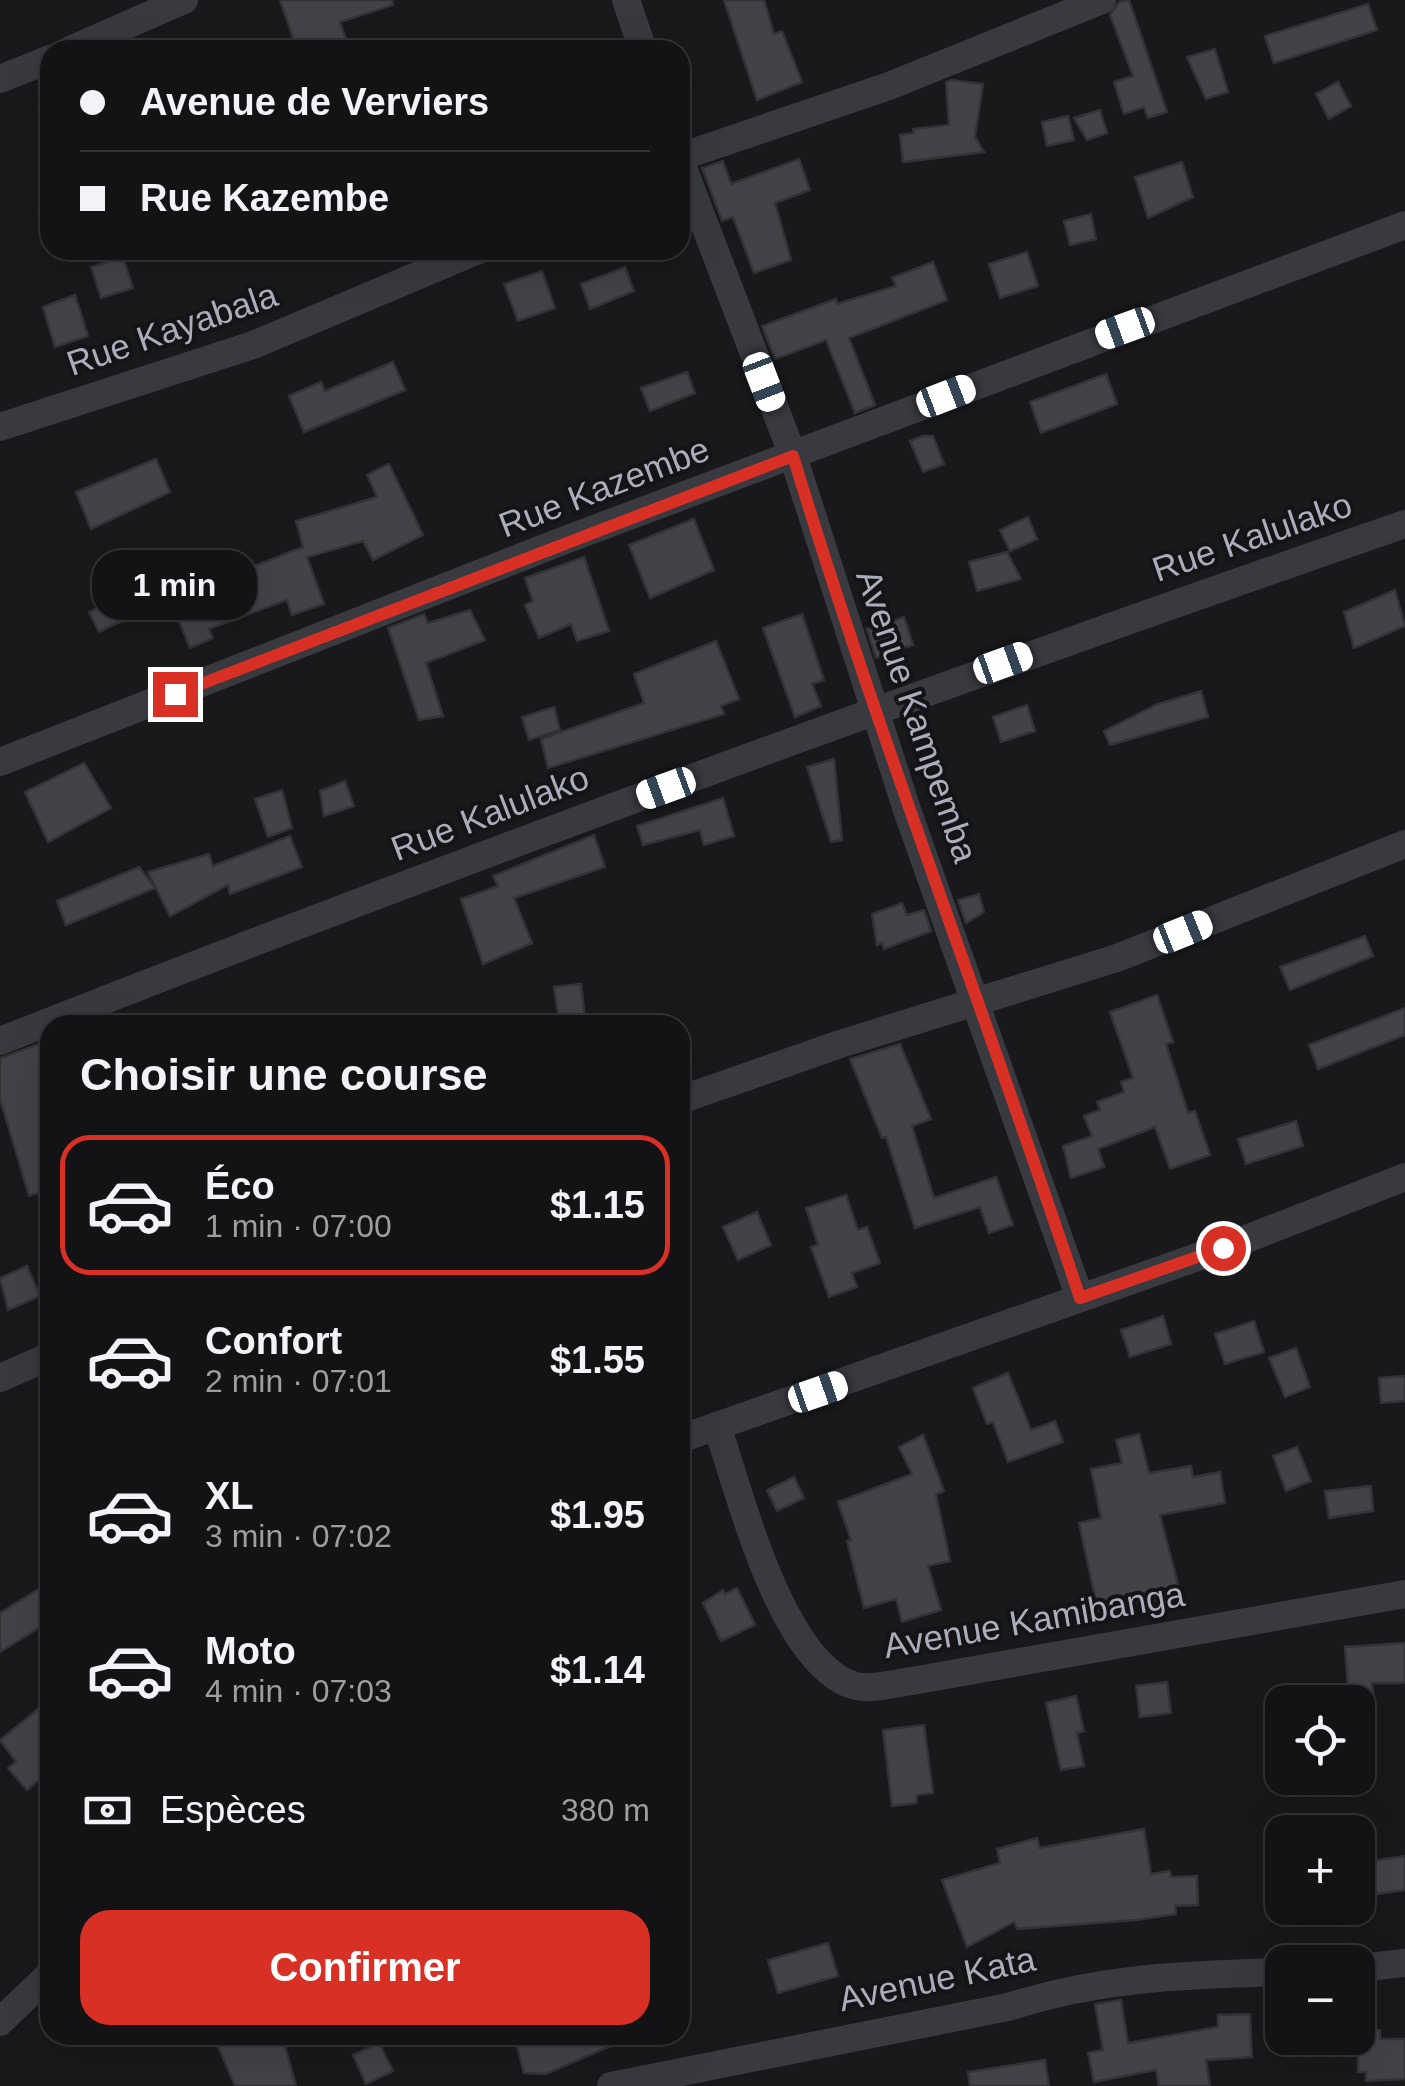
<!DOCTYPE html>
<html lang="fr">
<meta charset="utf-8">
<style>
body{margin:0;font-family:Helvetica,sans-serif;background:#202022;color:#f1f3f6;height:100vh;display:flex;flex-direction:column;font-size:38px;white-space:nowrap}
*{box-sizing:border-box;margin:0}
p{font-size:32px;color:#9d9ea0}
.icon{flex:none;width:55px;height:55px;fill:none;stroke:currentColor;stroke-width:2;stroke-linecap:round;stroke-linejoin:round}
.map{position:relative;flex:1;overflow:hidden}
.drawer{position:absolute;left:40px;top:1015px;width:650px;height:1030px;display:flex;flex-direction:column;background:#131214;border-radius:30px;box-shadow:0 10px 40px #0002,0 0 0 2px #323234}
.drawer>*{flex:none}
.hud{position:absolute;left:40px;top:40px;width:650px;height:220px;border-radius:30px;box-shadow:0 10px 40px #0002,0 0 0 2px #323234;display:grid;align-content:center;height:220px;padding:0 40px;background:#131214}
.controls{position:absolute;left:1265px;top:1685px;display:grid;gap:20px}
.controls a{display:grid;place-items:center;width:110px;height:110px;border-radius:20px;background:#131214;box-shadow:0 10px 40px #0002,0 0 0 2px #323234;font-size:50px}
.end{position:absolute;width:45px;height:45px;margin:-22px;border:12px solid #d93025;background:#fff;box-shadow:0 0 0 5px #fff}
.from{border-radius:50%}
.bubble{position:absolute;height:70px;border-radius:30px;background:#131214;box-shadow:0 10px 40px #0002,0 0 0 2px #323234;font-size:32px;font-weight:700;line-height:70px;text-align:center}
.car{position:absolute;width:30px;height:60px;margin:-30px -15px;border-radius:12px;box-shadow:0 0 8px 2px #0007;background:linear-gradient(#fff 24%,#345 0 40%,#fff 0 76%,#345 0 86%,#fff 0)}
.hud b{display:flex;align-items:center;gap:35px;height:95px;font-size:38px}
.hud b+b{border-top:2px solid #323234}
.hud i{width:25px;height:25px;background:#f1f3f6}
ul{padding:0;list-style:none}
li{display:flex;align-items:center;gap:30px;height:140px;margin:0 20px 15px;padding:0 20px;border:5px solid transparent;border-radius:30px}
li div{flex:1}
li b{display:block;font-size:38px}
li em{font-style:normal;font-weight:700}
li.active{border-color:#d93025}
li>.icon{width:90px;height:90px;stroke-width:1.5}
h2{padding:0 40px;font-size:45px;line-height:120px}
.pay{display:flex;align-items:center;gap:25px;height:110px;padding:0 40px;font-size:38px}
.pay p{margin-inline-start:auto}
.button{display:flex;gap:20px;margin-top:auto;padding:20px 40px}
.button a{flex:1;height:115px;border-radius:30px;background:#d93025;color:#fff;font-size:40px;font-weight:700;line-height:115px;text-align:center}
.map>svg:first-child{display:block}
</style>
<div class="map">
<svg width="1405" height="2086" viewBox="0 0 1405 2086">
<rect width="100%" height="100%" fill="#19181b"/>
<g fill="#434248" stroke="#333237" stroke-width="2.5">
<polygon points="280,0 392,0 393,5 340,22 347,42 323,50 297,50"/>
<polygon points="724,0 764,0 774,34 782,31 802,82 757,100"/>
<polygon points="1129,0 1167,112 1148,118 1144,107 1124,114 1114,82 1133,76 1110,15 1119,2"/>
<polygon points="1368,4 1377,30 1274,63 1265,36"/>
<polygon points="1215,49 1228,92 1206,99 1187,57"/>
<polygon points="951,80 983,84 975,137 984,152 903,162 900,135 914,133 913,129 949,125 946,82"/>
<polygon points="1338,82 1351,106 1329,119 1316,94"/>
<polygon points="1100,110 1107,133 1087,140 1074,118"/>
<polygon points="1068,116 1074,140 1047,146 1042,122"/>
<polygon points="799,159 810,190 775,203 791,260 754,273 733,217 722,221 702,168 723,161 731,184"/>
<polygon points="1182,162 1193,197 1148,218 1135,177"/>
<polygon points="1091,214 1096,239 1070,245 1064,221"/>
<polygon points="1027,252 1038,286 1000,298 989,264"/>
<polygon points="123,257 133,288 101,298 91,267"/>
<polygon points="933,262 947,300 849,338 875,405 855,413 826,340 775,359 762,326 836,299 837,304 896,286 892,278"/>
<polygon points="625,267 634,291 590,309 581,284"/>
<polygon points="542,271 555,308 518,321 504,284"/>
<polygon points="75,295 88,336 55,347 43,307"/>
<polygon points="393,362 405,390 304,432 289,396 321,382 325,391"/>
<polygon points="687,372 695,393 650,411 641,388"/>
<polygon points="1106,374 1117,404 1041,433 1030,402"/>
<polygon points="923,436 933,436 944,464 923,472 910,441"/>
<polygon points="156,459 170,492 91,529 76,492"/>
<polygon points="389,464 423,535 373,560 363,541 307,557 324,604 292,615 287,600 209,629 213,638 190,648 170,599 303,547 296,521 377,497 367,475"/>
<polygon points="1028,517 1037,539 1010,551 1000,530"/>
<polygon points="694,519 714,570 650,598 629,545"/>
<polygon points="1007,552 1021,579 977,591 969,562"/>
<polygon points="584,557 609,631 577,641 571,624 539,638 525,605 533,601 525,578"/>
<polygon points="1395,590 1405,626 1354,648 1344,612"/>
<polygon points="118,598 128,618 99,632 89,612"/>
<polygon points="470,610 485,640 426,663 443,716 419,720 388,628 424,614 428,623"/>
<polygon points="802,614 824,680 812,684 821,706 795,717 763,628"/>
<polygon points="904,617 913,645 876,658 867,629"/>
<polygon points="716,641 739,699 721,706 724,714 548,768 541,739 644,703 634,674"/>
<polygon points="1201,691 1208,717 1110,745 1104,731 1158,704"/>
<polygon points="1027,705 1035,731 1001,742 993,717"/>
<polygon points="554,707 560,730 529,740 522,717"/>
<polygon points="834,759 842,840 831,842 807,767"/>
<polygon points="84,763 111,808 48,842 25,792"/>
<polygon points="345,781 354,806 324,816 320,791"/>
<polygon points="282,790 292,828 268,837 255,799"/>
<polygon points="723,798 734,836 704,845 700,830 643,845 637,826"/>
<polygon points="594,835 605,867 514,898 532,943 483,964 461,899 498,886 493,876"/>
<polygon points="290,836 302,867 230,894 228,885 170,916 148,872 209,854 213,866"/>
<polygon points="139,867 155,888 66,925 57,901"/>
<polygon points="979,894 984,912 966,923 958,900"/>
<polygon points="902,903 907,915 924,910 931,931 884,949 882,943 877,945 872,914"/>
<polygon points="1365,936 1373,956 1290,990 1280,967"/>
<polygon points="581,984 585,1018 559,1021 554,987"/>
<polygon points="1157,995 1173,1042 1166,1044 1188,1113 1195,1111 1210,1155 1170,1169 1155,1127 1098,1149 1104,1167 1071,1178 1063,1146 1092,1136 1084,1116 1100,1110 1097,1102 1124,1092 1121,1082 1133,1078 1110,1012"/>
<polygon points="1405,1008 1405,1035 1318,1069 1309,1045"/>
<polygon points="50,1040 50,1189 29,1196 0,1099 0,1058"/>
<polygon points="900,1044 931,1119 912,1126 934,1198 996,1177 1013,1225 989,1233 980,1207 915,1228 886,1137 882,1138 850,1059"/>
<polygon points="1296,1121 1303,1146 1246,1164 1238,1139"/>
<polygon points="846,1195 858,1230 867,1227 880,1263 852,1273 857,1287 829,1297 811,1247 818,1245 806,1208"/>
<polygon points="757,1212 771,1245 738,1260 723,1227"/>
<polygon points="27,1266 40,1296 8,1310 0,1278"/>
<polygon points="1163,1316 1171,1344 1130,1357 1121,1330"/>
<polygon points="1254,1321 1264,1352 1225,1364 1215,1334"/>
<polygon points="1296,1348 1310,1387 1285,1397 1269,1358"/>
<polygon points="1008,1373 1031,1430 1055,1421 1063,1442 1008,1462 993,1422 987,1424 973,1388"/>
<polygon points="1405,1376 1405,1401 1381,1403 1379,1378"/>
<polygon points="1139,1434 1149,1473 1191,1466 1193,1477 1220,1472 1225,1503 1160,1515 1181,1596 1098,1611 1079,1523 1101,1518 1091,1469 1122,1463 1116,1440"/>
<polygon points="923,1435 944,1491 936,1494 950,1561 928,1566 941,1610 902,1622 896,1599 864,1608 847,1541 851,1540 838,1502 912,1474 899,1447"/>
<polygon points="1297,1447 1311,1481 1286,1491 1273,1456"/>
<polygon points="794,1477 804,1498 777,1511 767,1490"/>
<polygon points="1371,1486 1373,1511 1329,1518 1325,1491"/>
<polygon points="50,1582 50,1621 0,1652 0,1613"/>
<polygon points="737,1588 755,1625 721,1641 703,1603 723,1590 725,1594"/>
<polygon points="1405,1643 1405,1683 1372,1683 1374,1702 1349,1702 1345,1647"/>
<polygon points="1167,1682 1171,1713 1140,1717 1136,1686"/>
<polygon points="1076,1696 1084,1731 1077,1733 1084,1766 1061,1770 1046,1703"/>
<polygon points="50,1699 50,1771 27,1790 8,1768 16,1762 0,1740"/>
<polygon points="924,1725 933,1793 917,1795 916,1803 892,1806 883,1730"/>
<polygon points="1144,1829 1151,1874 1170,1871 1171,1877 1197,1876 1198,1905 1175,1906 1176,1914 1136,1920 1017,1929 1014,1922 967,1947 942,1880 1000,1863 997,1849 1037,1838 1040,1848"/>
<polygon points="1405,1856 1405,1890 1358,1897 1358,1863"/>
<polygon points="828,1943 838,1976 778,1993 768,1960"/>
<polygon points="1121,2000 1128,2043 1218,2027 1218,2015 1250,2014 1252,2057 1206,2060 1210,2086 1159,2086 1156,2070 1094,2082 1088,2053 1103,2050 1095,2004"/>
<polygon points="1380,2030 1380,2039 1405,2039 1405,2079 1366,2081 1366,2072 1358,2072 1358,2032"/>
<polygon points="213,2035 282,2035 296,2086 235,2086"/>
<polygon points="514,2035 636,2035 546,2074 524,2073"/>
<polygon points="379,2043 393,2071 366,2084 353,2055"/>
<polygon points="1045,2060 1049,2086 970,2086 968,2072"/>
</g>
<g fill="none" stroke-linecap="round" stroke-linejoin="round">
<g stroke="#393a40" stroke-width="28">
<polyline points="626,0 643,50"/>
<polyline points="70,50 184,0"/>
<polyline points="0,79 50,59"/>
<polyline points="680,157 889,86 1102,0"/>
<polyline points="680,160 793,456 908,813 1080,1298"/>
<polyline points="0,427 253,345 478,250"/>
<polyline points="0,762 565,540 1405,225"/>
<path d="M 0,1041 C 465,858 933,687 1405,524"/>
<polyline points="680,1100 840,1044 1117,958 1405,844"/>
<polyline points="0,1378 50,1356"/>
<path d="M 717,1426 C 740,1493 780,1660 852,1685 C 868,1691 895,1683 912,1681 L 1405,1594"/>
<polyline points="680,1439 1223,1248 1405,1177"/>
<polyline points="1358,1968 1405,1963"/>
<polyline points="0,2022 50,1974"/>
<path d="M 611,2086 L 1008,2007 C 1102,1977 1185,1975 1282,1972"/>
</g>
</g>
<g fill="none" stroke-linecap="round" stroke-linejoin="round">
<path stroke="#d93025" stroke-width="12" d="M 175,694 L 793,456 C 879,740 987,1016 1080,1298 L 1223,1248"/>
</g>
<g text-anchor="middle" stroke-width="8" stroke-linejoin="round" paint-order="stroke">
<g font-size="35" fill="#abadbb" stroke="#141316">
<text transform="translate(172 329) rotate(-19)" y="12">Rue Kayabala</text>
<text transform="translate(604 487) rotate(-21)" y="12">Rue Kazembe</text>
<text transform="translate(1252 537) rotate(-19)" y="12">Rue Kalulako</text>
<text transform="translate(917 716) rotate(71)" y="12">Avenue Kampemba</text>
<text transform="translate(490 813) rotate(-21)" y="12">Rue Kalulako</text>
<text transform="translate(1034 1620) rotate(-10)" y="12">Avenue Kamibanga</text>
<text transform="translate(937 1979) rotate(-12)" y="12">Avenue Kata</text>
</g>
</g>
</svg>
<div class="controls">
<a><svg class="icon" aria-label="locate" viewBox="0 0 24 24"><circle cx="12" cy="12" r="6"/><path d="M12 2v4M12 18v4M2 12h4M18 12h4"/></svg></a>
<a>+</a>
<a>−</a>
</div>
<i class="end from" style="left:1223px;top:1248px"></i>
<i class="end" style="left:175px;top:694px"></i>
<div class="bubble" style="left:92px;top:550px;width:165px">1 min</div>
<i class="car" style="left:1125px;top:328px;rotate:250deg"></i>
<i class="car" style="left:764px;top:382px;rotate:159deg"></i>
<i class="car" style="left:946px;top:396px;rotate:69deg"></i>
<i class="car" style="left:1003px;top:663px;rotate:70deg"></i>
<i class="car" style="left:666px;top:788px;rotate:250deg"></i>
<i class="car" style="left:1183px;top:932px;rotate:68deg"></i>
<i class="car" style="left:818px;top:1392px;rotate:71deg"></i>
<div class="hud">
<b><i class="from"></i>Avenue de Verviers</b>
<b><i></i>Rue Kazembe</b>
</div>
<section class="drawer">
<h2>Choisir une course</h2>
<ul>
<li class="active"><svg class="icon" aria-label="car" viewBox="0 0 24 24"><path d="M5 17H2v-5l4-1 3-4h7l3 4 3 1v5h-3M9 17h6M6 11h13"/><circle cx="7" cy="17" r="2"/><circle cx="17" cy="17" r="2"/></svg><div><b>Éco</b><p>1 min · 07:00</p></div><em>$1.15</em></li>
<li><svg class="icon" aria-label="car" viewBox="0 0 24 24"><path d="M5 17H2v-5l4-1 3-4h7l3 4 3 1v5h-3M9 17h6M6 11h13"/><circle cx="7" cy="17" r="2"/><circle cx="17" cy="17" r="2"/></svg><div><b>Confort</b><p>2 min · 07:01</p></div><em>$1.55</em></li>
<li><svg class="icon" aria-label="car" viewBox="0 0 24 24"><path d="M5 17H2v-5l4-1 3-4h7l3 4 3 1v5h-3M9 17h6M6 11h13"/><circle cx="7" cy="17" r="2"/><circle cx="17" cy="17" r="2"/></svg><div><b>XL</b><p>3 min · 07:02</p></div><em>$1.95</em></li>
<li><svg class="icon" aria-label="car" viewBox="0 0 24 24"><path d="M5 17H2v-5l4-1 3-4h7l3 4 3 1v5h-3M9 17h6M6 11h13"/><circle cx="7" cy="17" r="2"/><circle cx="17" cy="17" r="2"/></svg><div><b>Moto</b><p>4 min · 07:03</p></div><em>$1.14</em></li>
</ul>
<div class="pay"><svg class="icon" aria-label="cash" viewBox="0 0 24 24"><path d="M3 7h18v10H3z"/><circle cx="12" cy="12" r="2"/></svg>Espèces<p>380 m</p></div>
<div class="button"><a>Confirmer</a></div>
</section>
</div>
